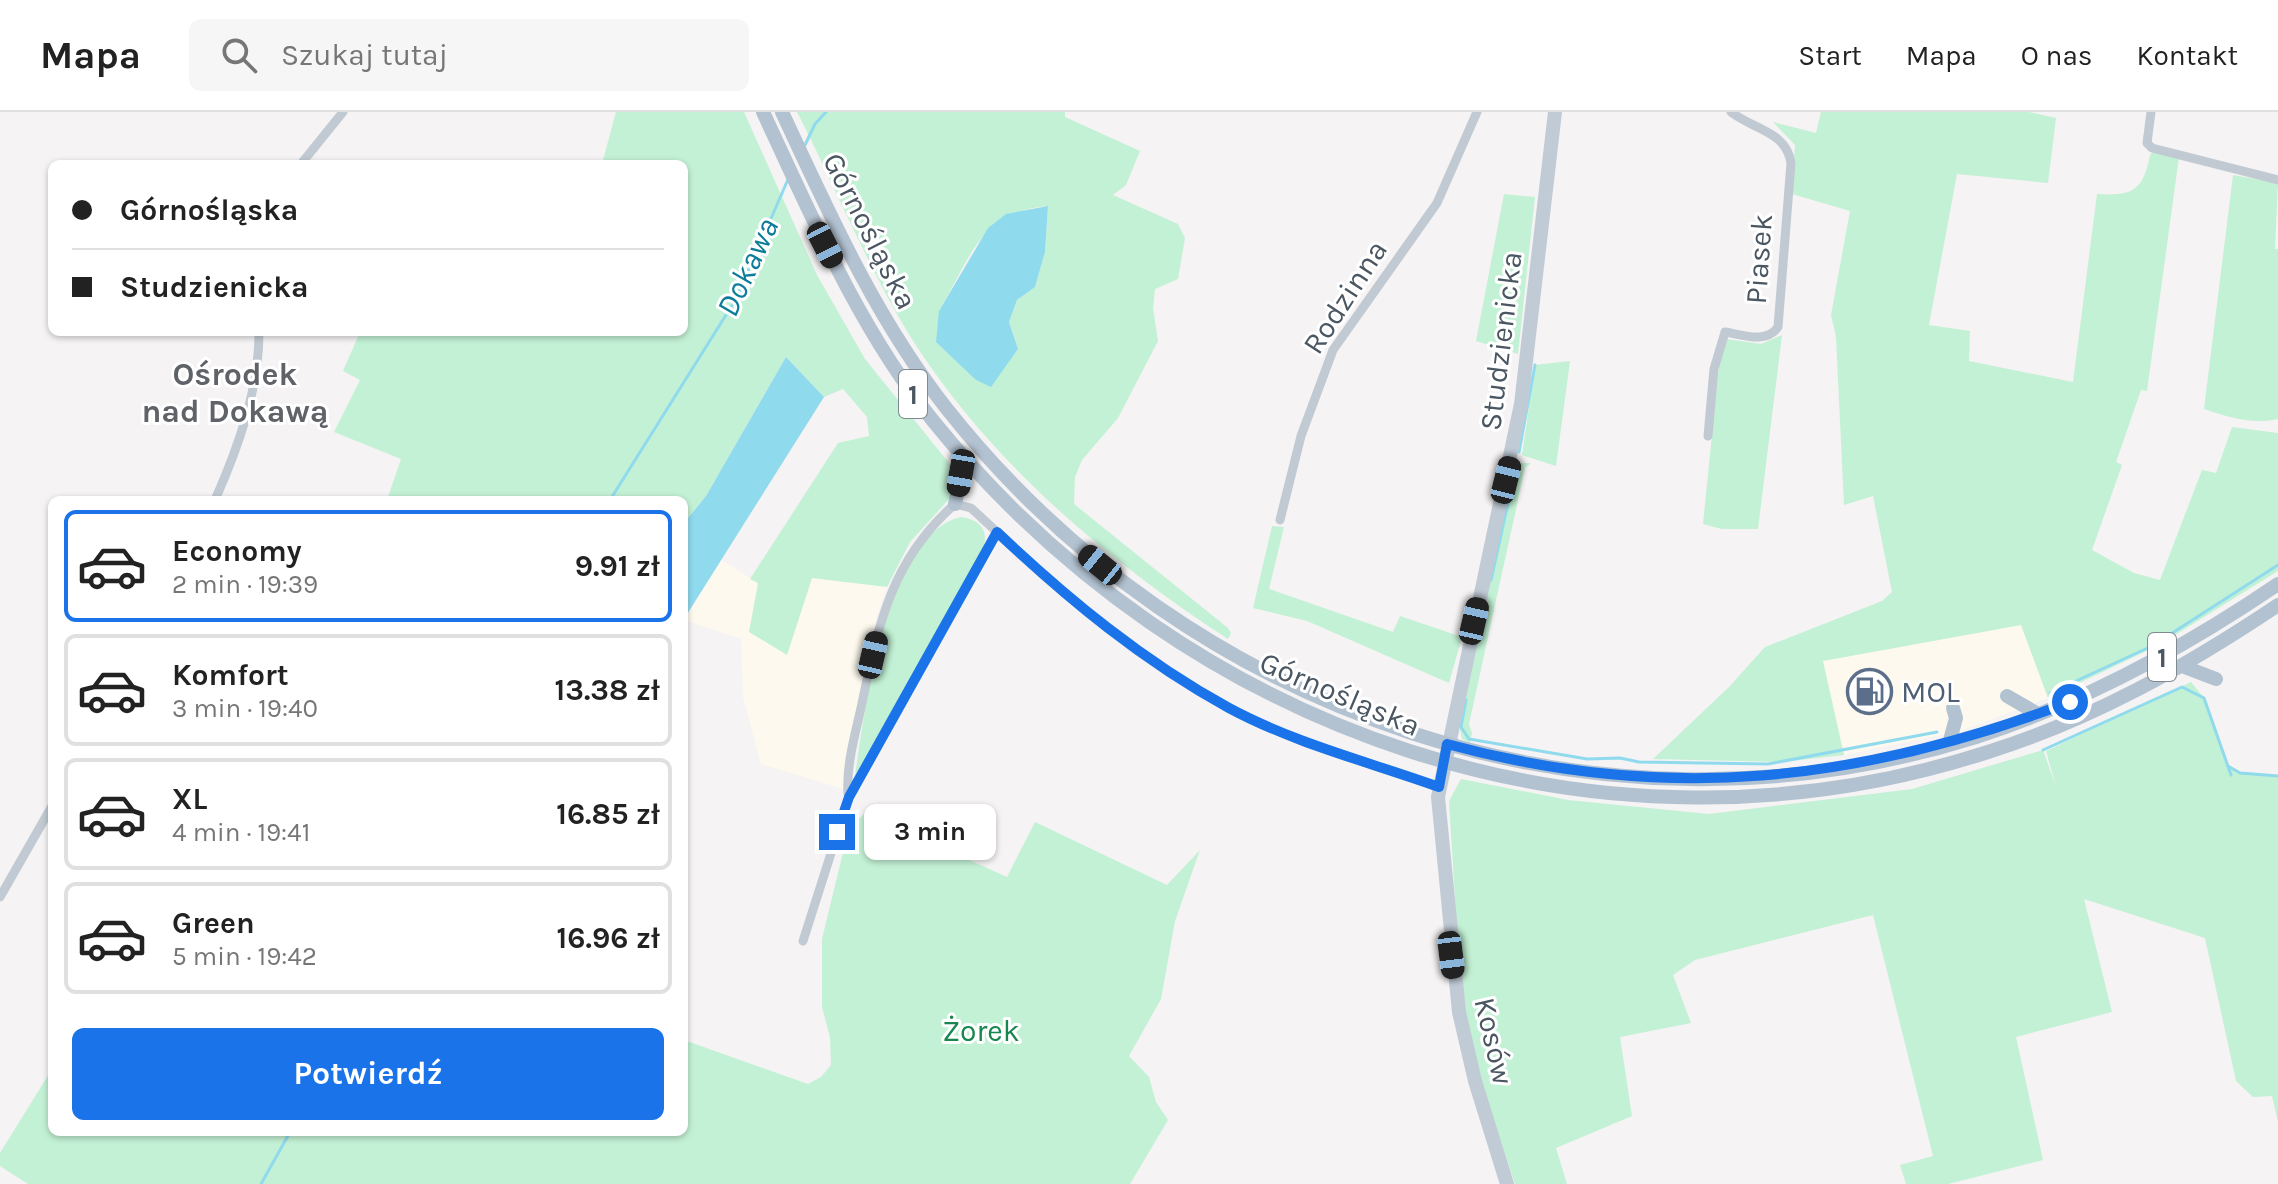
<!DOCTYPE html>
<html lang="pl">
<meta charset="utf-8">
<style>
body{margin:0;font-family:Karla,sans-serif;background:#f6f6f6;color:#222;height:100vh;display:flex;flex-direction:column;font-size:30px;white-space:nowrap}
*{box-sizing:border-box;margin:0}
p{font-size:26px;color:#767676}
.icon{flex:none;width:44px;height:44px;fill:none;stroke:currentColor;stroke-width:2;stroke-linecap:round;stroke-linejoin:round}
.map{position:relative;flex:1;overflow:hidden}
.drawer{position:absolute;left:48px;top:384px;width:640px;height:640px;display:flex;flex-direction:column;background:#fff;border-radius:12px;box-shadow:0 2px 6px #0004}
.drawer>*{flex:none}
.top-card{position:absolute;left:48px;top:48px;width:640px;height:176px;border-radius:12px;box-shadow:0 2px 6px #0004;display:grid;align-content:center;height:176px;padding:0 24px;background:#fff}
.end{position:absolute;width:36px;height:36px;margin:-18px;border:10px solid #1a73e8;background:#fff;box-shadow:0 0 0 4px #fff}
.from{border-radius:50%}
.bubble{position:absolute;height:56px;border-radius:12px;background:#fff;box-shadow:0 2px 6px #0004;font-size:26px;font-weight:700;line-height:56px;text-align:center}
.car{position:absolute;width:24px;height:48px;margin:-24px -12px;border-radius:10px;box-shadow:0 0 6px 2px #0007;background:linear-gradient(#222 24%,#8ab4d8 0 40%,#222 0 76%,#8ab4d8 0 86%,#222 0)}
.top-card b{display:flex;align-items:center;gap:28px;height:76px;font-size:30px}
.top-card b+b{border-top:2px solid #e0e0e0}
.top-card i{width:20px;height:20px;background:#222}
ul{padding:14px 0 0;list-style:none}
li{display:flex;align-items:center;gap:24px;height:112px;margin:0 16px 12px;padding:0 8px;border:4px solid #e0e0e0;border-radius:12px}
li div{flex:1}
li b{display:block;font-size:30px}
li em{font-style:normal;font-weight:700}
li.on{border-color:#1a73e8}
li>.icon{width:72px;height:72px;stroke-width:1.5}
.cta{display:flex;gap:16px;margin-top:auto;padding:16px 24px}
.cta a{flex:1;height:92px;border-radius:12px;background:#1a73e8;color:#fff;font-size:32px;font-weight:700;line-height:92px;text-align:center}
header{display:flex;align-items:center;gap:48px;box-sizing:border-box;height:112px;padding:0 40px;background:#fff;border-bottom:2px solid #e0e0e0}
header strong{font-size:38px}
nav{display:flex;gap:44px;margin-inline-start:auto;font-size:28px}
.search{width:560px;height:72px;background:#f6f6f6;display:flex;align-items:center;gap:20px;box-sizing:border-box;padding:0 28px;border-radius:12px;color:#767676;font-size:30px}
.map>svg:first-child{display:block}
</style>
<header>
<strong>Mapa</strong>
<div class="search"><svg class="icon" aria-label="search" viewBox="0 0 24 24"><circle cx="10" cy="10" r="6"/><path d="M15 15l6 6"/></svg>Szukaj tutaj</div>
<nav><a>Start</a><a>Mapa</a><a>O nas</a><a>Kontakt</a></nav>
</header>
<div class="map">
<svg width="2278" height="1072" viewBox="0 0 2278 1072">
<rect width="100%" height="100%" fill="#f5f3f3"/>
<g fill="#fdf9ef">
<polygon points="720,447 758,471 787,543 812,466 887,475 876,508 843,677 761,652 743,585 741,527 684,508"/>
<polygon points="2021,513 2048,586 1960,619 1844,643 1823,549"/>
</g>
<g fill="#c3f1d5" fill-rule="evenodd">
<polygon points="616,0 744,0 817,163 865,247 953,356 950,386 910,430 887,475 812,466 787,543 749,520 758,471 750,467 838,331 869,324 867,305 843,277 824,285 786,245 706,384 684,411 684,388 387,388 401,347 334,320 360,268 343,259 360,220 684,220 684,52 602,52"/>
<path d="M 797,0 L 1065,0 L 1065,5 L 1140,39 L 1126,73 L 1113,83 L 1178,112 L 1185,126 L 1178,167 L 1155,177 L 1153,196 L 1158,229 L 1118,306 L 1082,348 L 1075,365 L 1074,392 L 1228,516 L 1231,521 L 1228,527 C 1110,450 998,357 919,238 C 870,163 838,79 797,0 ZM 1048,94 L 1045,140 L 1035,175 L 1017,188 L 1009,210 L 1018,237 L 991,274 L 939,199 C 970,147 980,99 1048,94 Z"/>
<path d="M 1821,0 L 2029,0 L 2056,6 L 2048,71 L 1957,62 L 1929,213 L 1970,219 L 1969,249 L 2073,270 L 2097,82 C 2133,84 2143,79 2150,43 L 2155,38 L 2179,45 L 2147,279 L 2141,278 L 2116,350 L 2122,353 L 2092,438 L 2134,461 L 2160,468 L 2202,358 L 2216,361 L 2232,315 L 2278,321 L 2278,459 L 2159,533 L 2048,586 L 2021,513 L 1823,549 L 1844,643 L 1782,650 L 1653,647 L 1729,575 L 1765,535 L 1882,489 L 1892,480 L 1873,384 L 1844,393 L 1836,225 L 1831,203 L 1850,99 L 1792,82 L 1795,33 L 1773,10 L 1816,21 Z"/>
<path d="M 2233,63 L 2278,71 L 2275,137 L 2278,137 L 2278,307 C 2252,313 2228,305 2204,297 Z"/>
<polygon points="1504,82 1535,85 1518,242 1476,229"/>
<polygon points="1782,223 1758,417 1722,417 1703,412 1720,244 1726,227 1761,232"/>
<polygon points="1570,249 1556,354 1522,343 1535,253"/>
<polygon points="1515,351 1531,351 1525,356 1469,612 1472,621 1470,631 1462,627 1459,613"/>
<path d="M 961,405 C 981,408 989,418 983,439 L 855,665 C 863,603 888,421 961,405 Z"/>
<polygon points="1272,414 1284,415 1269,477 1393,520 1400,504 1462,525 1449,571 1307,509 1253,496"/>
<polygon points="2191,570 2204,586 2227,654 2240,661 2278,664 2278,1010 2272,984 2253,985 2236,969 2205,826 2084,787 2112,900 2016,925 2043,1048 1948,1072 1906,1072 1900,1053 1933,1044 1873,803 1695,848 1673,863 1691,911 1620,925 1632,1004 1556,1036 1567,1072 1515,1072 1463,917 1449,689 1461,667 1568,688 1709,702 1912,677 2043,638 2056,675 2046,639"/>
<polygon points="865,701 1007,765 1035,710 1167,773 1200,738 1175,809 1161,887 1129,944 1149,965 1156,990 1168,1008 1130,1072 28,1072 0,1054 0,1041 52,957 52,1020 684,1020 684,928 808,972 821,965 831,953 830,925 822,895 822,827 849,716"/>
</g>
<g fill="#90daee">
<polygon points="1048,94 1045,140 1035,175 1017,188 1009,210 1018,237 991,275 976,268 936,230 939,199 988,116 1006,102"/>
<polygon points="786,245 824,285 684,507 684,411 706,384"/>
</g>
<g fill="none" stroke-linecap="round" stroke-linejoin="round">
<g stroke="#90daee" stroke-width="3">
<polyline points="805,33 815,12 826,0"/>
<polyline points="1519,340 1535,253"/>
<polyline points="610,388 736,187 789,65"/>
<polyline points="1491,468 1516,355"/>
<polyline points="2050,581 2152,534 2278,453"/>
<polyline points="1466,588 1461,615 1469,627 1587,647 1620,646 1639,650 1768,652 1937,620"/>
<polyline points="2043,638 2182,575 2204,586 2231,663"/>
<polyline points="2228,654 2240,661 2278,664"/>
<polyline points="261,1072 290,1020"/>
</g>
<g stroke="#c1cad2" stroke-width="9">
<polyline points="2151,0 2147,31 2152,36 2278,68"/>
<polyline points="301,52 343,0"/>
<path d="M 1708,324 L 1714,257 L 1725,220 C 1744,223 1766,232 1778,215 L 1791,51 C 1786,19 1754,18 1731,0"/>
<path d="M 215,388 C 238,336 259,278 259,220"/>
<polyline points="1280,408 1301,324 1333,238 1437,91 1477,0"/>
<path d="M 848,682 C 846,654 855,623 861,596 C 878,515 890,449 955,392 L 971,396 L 997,420"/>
<polyline points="0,785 52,694"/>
<path d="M 803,829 L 849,685 L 997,420 C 1068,487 1143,549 1229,596 C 1294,631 1369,650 1439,675"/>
</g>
<polyline stroke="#c1cbd6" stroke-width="14" points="1507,1072 1475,969 1459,900 1438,685 1521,292 1555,0"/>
<g stroke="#b3c2d1" stroke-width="14">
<path d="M 763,0 C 813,107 859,217 934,310 C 1187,622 1599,766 1988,640 C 2093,607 2187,554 2278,493"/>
<path d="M 782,0 C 830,103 876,207 947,297 C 1190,604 1598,744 1976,625 C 2085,590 2184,536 2278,472"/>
<polyline points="955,392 965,346"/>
<polyline points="2182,554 2216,567"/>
<polyline points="2007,584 2038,602"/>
<polyline points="1949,632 1956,606 1953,596"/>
</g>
</g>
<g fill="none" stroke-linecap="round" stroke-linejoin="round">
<path stroke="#1a73e8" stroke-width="10" d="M 837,720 L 849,685 L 997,420 C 1068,487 1143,549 1229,596 C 1294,631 1369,650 1439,675 L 1447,632 C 1667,692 1859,670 2070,590"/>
</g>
<defs>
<symbol id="fuel-ring" viewBox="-11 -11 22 22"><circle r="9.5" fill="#fff" stroke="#5c6f8a" stroke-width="1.5"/><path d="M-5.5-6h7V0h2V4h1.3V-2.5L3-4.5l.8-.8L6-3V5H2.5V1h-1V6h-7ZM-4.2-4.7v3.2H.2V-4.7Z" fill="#5c6f8a"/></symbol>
</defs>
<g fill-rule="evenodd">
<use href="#fuel-ring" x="1844" y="554" width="51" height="51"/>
</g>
<g text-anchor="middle" stroke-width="6" stroke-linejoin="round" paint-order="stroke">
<g fill="#fff" stroke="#808990" stroke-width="2">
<rect x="899" y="258" width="28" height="48" rx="6"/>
<rect x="2148" y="521" width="28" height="48" rx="6"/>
</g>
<g font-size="28" font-weight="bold" fill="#4a5661">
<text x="913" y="292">1</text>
<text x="2162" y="555">1</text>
</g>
<g font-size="30" fill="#4a5661" stroke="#fff">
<text transform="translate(870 119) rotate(63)" y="10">Górnośląska</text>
<text transform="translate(1759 147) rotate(-86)" y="10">Piasek</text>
<text transform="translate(1345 185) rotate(-57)" y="10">Rodzinna</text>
<text transform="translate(1501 229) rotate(-83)" y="10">Studzienicka</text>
<text transform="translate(1340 582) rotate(23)" y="10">Górnośląska</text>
<text transform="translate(1494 929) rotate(77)" y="10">Kosów</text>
</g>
<g font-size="30" fill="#4e5e75" stroke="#fff" text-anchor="start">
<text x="1901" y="590">MOL</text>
</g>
<g font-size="30" fill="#17864f" stroke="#fff">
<text x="981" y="929">Żorek</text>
</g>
<g font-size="32" font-style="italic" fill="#0c7c9b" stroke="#fff">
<text transform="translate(747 155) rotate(-65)" y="11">Dokawa</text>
</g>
<g font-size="32" font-weight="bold" fill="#5f6368" stroke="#fff">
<text x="235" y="273">Ośrodek<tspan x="235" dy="37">nad Dokawą</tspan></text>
</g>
</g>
</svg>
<i class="end from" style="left:2070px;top:590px"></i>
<i class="end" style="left:837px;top:720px"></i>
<div class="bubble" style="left:864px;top:692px;width:132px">3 min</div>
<i class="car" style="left:825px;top:133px;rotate:153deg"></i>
<i class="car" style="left:961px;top:361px;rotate:190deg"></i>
<i class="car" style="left:1506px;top:368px;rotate:14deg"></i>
<i class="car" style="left:1100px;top:453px;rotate:309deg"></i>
<i class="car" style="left:1474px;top:509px;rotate:13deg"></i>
<i class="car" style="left:873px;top:543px;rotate:13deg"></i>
<i class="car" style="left:1451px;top:843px;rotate:173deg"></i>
<div class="top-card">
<b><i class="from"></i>Górnośląska</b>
<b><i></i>Studzienicka</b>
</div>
<section class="drawer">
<ul>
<li class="on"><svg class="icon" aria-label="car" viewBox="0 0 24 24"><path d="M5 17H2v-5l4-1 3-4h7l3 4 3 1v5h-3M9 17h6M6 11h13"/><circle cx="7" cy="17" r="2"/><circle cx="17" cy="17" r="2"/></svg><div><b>Economy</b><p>2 min · 19:39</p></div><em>9.91 zł</em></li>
<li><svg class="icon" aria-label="car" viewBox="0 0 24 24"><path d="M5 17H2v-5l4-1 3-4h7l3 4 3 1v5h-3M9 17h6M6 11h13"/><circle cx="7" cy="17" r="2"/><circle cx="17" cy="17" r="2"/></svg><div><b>Komfort</b><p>3 min · 19:40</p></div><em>13.38 zł</em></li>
<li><svg class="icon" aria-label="car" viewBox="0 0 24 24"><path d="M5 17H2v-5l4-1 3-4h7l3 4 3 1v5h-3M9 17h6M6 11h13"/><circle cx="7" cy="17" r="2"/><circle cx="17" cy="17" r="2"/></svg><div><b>XL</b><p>4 min · 19:41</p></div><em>16.85 zł</em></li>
<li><svg class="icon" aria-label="car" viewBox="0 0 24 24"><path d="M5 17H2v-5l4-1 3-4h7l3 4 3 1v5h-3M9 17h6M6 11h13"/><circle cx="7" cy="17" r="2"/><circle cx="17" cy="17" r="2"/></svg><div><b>Green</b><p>5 min · 19:42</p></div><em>16.96 zł</em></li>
</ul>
<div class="cta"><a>Potwierdź</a></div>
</section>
</div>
